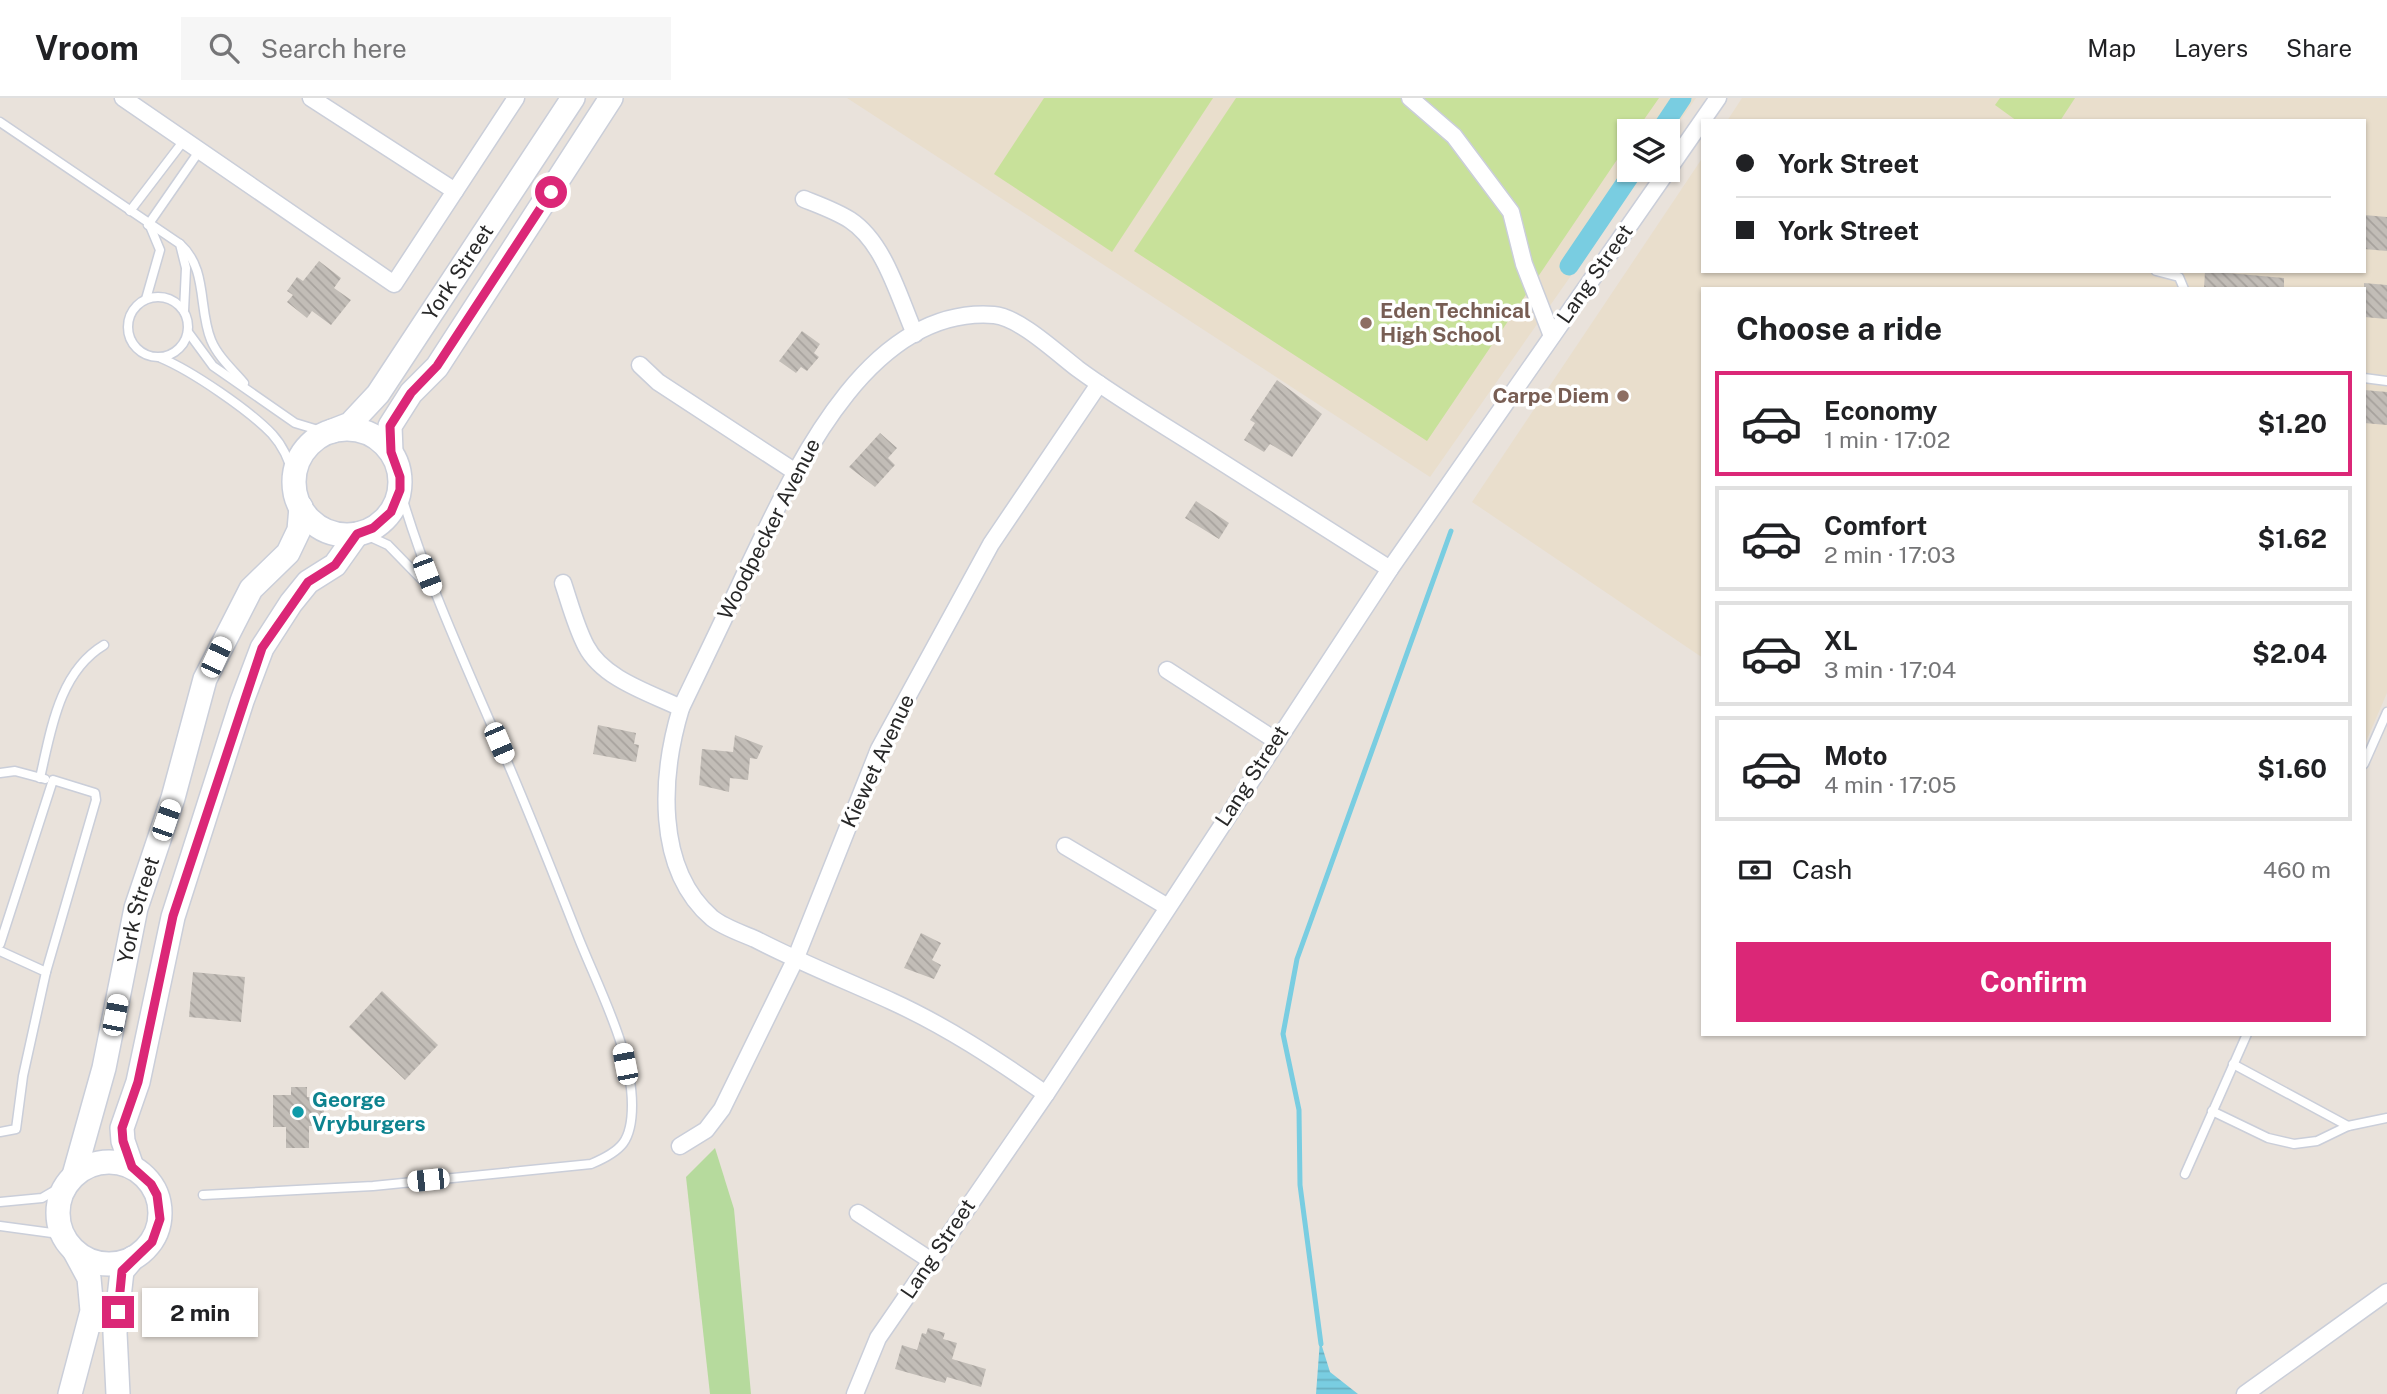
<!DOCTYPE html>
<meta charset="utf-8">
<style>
body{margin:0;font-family:"Public Sans",sans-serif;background:#f6f6f6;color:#202124;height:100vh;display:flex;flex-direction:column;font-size:26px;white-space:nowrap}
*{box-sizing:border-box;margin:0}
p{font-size:23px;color:#757577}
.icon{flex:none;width:38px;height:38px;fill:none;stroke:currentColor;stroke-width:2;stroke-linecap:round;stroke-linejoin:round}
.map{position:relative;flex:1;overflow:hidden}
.panel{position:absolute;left:1701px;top:189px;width:665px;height:749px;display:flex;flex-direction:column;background:#fff;border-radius:0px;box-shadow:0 2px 5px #0004}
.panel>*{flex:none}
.hud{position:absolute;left:1701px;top:21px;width:665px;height:154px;border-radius:0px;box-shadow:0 2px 5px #0004;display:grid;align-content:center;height:154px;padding:0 35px;background:#fff}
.buttons{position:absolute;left:1617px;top:21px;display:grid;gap:14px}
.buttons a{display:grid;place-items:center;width:63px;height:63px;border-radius:0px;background:#fff;box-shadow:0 2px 5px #0004;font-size:35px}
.end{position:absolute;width:32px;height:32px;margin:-16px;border:9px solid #db2777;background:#fff;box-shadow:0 0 0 4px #fff}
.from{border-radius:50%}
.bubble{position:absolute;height:49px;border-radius:0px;background:#fff;box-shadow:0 2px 5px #0004;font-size:23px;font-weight:700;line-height:49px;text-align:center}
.car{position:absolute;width:21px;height:42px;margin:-21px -10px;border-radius:9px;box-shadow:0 0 5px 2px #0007;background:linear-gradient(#fff 24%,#345 0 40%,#fff 0 76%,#345 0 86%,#fff 0)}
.hud b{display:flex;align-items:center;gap:24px;height:66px;font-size:26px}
.hud b+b{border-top:2px solid #e0e0e0}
.hud i{width:18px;height:18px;background:#202124}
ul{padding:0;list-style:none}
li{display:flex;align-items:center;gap:21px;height:105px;margin:0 14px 10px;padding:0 21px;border:4px solid #e0e0e0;border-radius:0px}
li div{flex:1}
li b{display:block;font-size:26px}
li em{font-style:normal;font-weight:700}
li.current{border-color:#db2777}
li>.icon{width:63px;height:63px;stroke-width:1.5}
h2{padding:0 35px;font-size:32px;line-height:84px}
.pay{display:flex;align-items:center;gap:18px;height:77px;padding:0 35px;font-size:26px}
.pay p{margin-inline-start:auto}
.action{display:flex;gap:14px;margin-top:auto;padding:14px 35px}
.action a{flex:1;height:80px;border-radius:0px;background:#db2777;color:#fff;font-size:28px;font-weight:700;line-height:80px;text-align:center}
header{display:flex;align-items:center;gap:42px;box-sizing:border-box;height:98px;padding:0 35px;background:#fff;border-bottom:2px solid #e0e0e0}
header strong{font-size:33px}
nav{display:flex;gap:38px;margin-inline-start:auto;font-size:24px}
.search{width:490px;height:63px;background:#f6f6f6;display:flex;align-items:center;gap:18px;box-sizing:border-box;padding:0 24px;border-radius:0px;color:#757577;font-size:26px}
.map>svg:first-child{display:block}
</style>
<header>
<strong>Vroom</strong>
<div class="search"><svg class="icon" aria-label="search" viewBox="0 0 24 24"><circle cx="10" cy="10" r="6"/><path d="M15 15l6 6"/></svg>Search here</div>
<nav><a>Map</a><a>Layers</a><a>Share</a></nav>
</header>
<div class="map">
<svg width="2387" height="1296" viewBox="0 0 2387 1296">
<defs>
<pattern id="water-rules" width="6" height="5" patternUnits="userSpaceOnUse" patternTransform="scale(1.75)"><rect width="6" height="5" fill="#79cde1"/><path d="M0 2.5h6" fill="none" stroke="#69b0c1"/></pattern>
<pattern id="building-back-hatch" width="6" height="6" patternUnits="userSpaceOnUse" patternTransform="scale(1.75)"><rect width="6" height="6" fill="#c2bdb7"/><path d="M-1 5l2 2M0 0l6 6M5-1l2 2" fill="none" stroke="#a7a29d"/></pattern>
</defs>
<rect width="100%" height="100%" fill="#e9e2db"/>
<g fill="#e9decc">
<polygon points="847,0 1696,0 1668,40 1668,33 1629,33 1629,72 1645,72 1430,379"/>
<polygon points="1742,0 2387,0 2387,595 2364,648 2364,191 1703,191 1703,560 1472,404 1703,59 1703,173 2364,173 2364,23 1727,23"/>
</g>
<polygon fill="#b6da9d" points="715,1050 734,1111 751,1296 710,1296 686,1079"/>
<g fill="#c8e19a">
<polygon points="1044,0 1213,0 1112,154 994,76"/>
<polygon points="1236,0 1659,0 1636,33 1629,33 1629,44 1427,343 1134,153"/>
<polygon points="2000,0 2075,0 2060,23 2017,23 1995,7"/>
</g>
<polygon fill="url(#water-rules)" points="1320,1242 1330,1274 1358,1296 1316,1296"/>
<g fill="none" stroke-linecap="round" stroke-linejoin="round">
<polyline stroke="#79cde1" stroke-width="5" points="1321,1246 1300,1087 1299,1012 1283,936 1297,861 1451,433"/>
<g stroke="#79cde1" stroke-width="19">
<polyline points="1660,33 1682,0"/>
<polyline points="1569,168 1634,72"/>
</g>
</g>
<g fill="url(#building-back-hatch)">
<polygon points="2364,117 2387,119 2387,153 2364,151"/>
<polygon points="319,163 341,180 334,190 351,202 331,227 312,213 307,220 287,204 293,197 287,193 297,179 303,183"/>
<polygon points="2205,173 2284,180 2284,191 2204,191"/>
<polygon points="2364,185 2387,187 2387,221 2364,219"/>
<polygon points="802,233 820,246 814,255 819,259 807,273 801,269 796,275 779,263"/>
<polygon points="1277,282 1322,316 1292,359 1270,346 1264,354 1244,342 1255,325 1250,322"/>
<polygon points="2364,292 2387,294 2387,327 2364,325"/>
<polygon points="880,335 897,350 888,360 895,367 875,389 849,369"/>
<polygon points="1196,403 1229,425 1219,441 1185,420"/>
<polygon points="598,627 636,635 634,646 639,647 636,664 593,656"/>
<polygon points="735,637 763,648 757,661 750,660 748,682 730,680 729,694 699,687 702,651 733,654"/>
<polygon points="921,835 941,845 932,862 941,867 934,881 904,870"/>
<polygon points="193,874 245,879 241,924 189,919"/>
<polygon points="382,893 438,947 405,982 349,929"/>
<polygon points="291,989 307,989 307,999 324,999 324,1028 309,1028 309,1050 286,1050 286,1029 273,1029 273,997 291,997"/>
<polygon points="928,1230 945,1235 943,1241 957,1245 952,1261 986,1271 981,1289 947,1279 945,1285 895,1271 902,1247 917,1252 922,1235 926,1236"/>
</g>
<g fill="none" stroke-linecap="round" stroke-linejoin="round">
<defs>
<g id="service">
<polyline points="0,24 180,146 186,170 184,213"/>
<polyline points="130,113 185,41"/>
<polyline points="148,127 200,52"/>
<path d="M 180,146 C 208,171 198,210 211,242 C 218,259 233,272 244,285"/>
<polyline points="2156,173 2179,179 2184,191"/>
<circle cx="158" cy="229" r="30"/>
<polyline points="146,201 160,152 150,128"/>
<polyline points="188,234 213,268 295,325 328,335"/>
<path d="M 161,260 C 192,273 249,312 272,336 C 283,348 290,364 294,380"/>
<polyline points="2364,280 2387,283"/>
<polyline points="362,435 388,447 427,487"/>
<polyline points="2364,666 2387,614"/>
<polyline points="0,675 15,673 45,681"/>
<path d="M 40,680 C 51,632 59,574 104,547"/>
<polyline points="0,846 53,682 95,695 96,702 46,874"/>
<polyline points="0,853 46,874 23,978 16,1031 0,1034"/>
<polyline points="2233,966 2348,1028"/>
<polyline points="2212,1013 2268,1040 2294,1046 2317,1043 2348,1028 2387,1020"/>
<polyline points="2185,1076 2247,936"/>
<path d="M 203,1097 L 373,1088 L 591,1066 C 622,1053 632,1043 632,1007 C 632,952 597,887 577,836 C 553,775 529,714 503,654 C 466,567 426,482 400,392"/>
<polyline points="0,1104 42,1100 66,1086"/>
<polyline points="0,1128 52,1135 67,1145"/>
</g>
<g id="minor">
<polyline points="123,0 394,186 516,0"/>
<polyline points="311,0 455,93"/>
<polyline points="1410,0 1454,38 1511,114 1524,166 1552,238"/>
<polyline points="1668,72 1718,0"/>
<path d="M 804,101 C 819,107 836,113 850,122 C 885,145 899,200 915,236"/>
<polyline points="640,267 658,284 794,373"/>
<path d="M 563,485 C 570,506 576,529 586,548 C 603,581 650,595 681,610"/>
<polyline points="1167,572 1275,642"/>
<polyline points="1065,748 1166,808"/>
<path d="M 1046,996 C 996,961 946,928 891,903 C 845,882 799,864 755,841 C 741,835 723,829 712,820 C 654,770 661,676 681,610 C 704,562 727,515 749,467 C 794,374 867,207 994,217 C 1019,219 1057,255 1078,271 C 1116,299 1157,323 1198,349 C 1262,390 1326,430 1390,471"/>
<polyline points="680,1048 706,1032 722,1011 795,862 879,651 991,446 1099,286"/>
<polyline points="858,1115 930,1162"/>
<polyline points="855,1296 878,1240 1046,996 1390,471 1668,72"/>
<polyline points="2245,1296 2387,1194"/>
</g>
<g id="secondary">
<circle cx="347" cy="384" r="53"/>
<path id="s1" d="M 332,333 L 350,326 L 378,296 L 573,0"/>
<polyline points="391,354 390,328 411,295 437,269 611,0"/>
<circle cx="109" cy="1115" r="51"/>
<polyline points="132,1069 123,1043 122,1030 138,984 173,819 242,603 262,550 291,505 308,484 335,467 357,436"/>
<path id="s2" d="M 74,1077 L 104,970 L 136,810 L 173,700 L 205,581 L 251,491 L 288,455 L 299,432 L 301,409"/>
<polyline points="70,1296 92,1213 89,1180 75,1154"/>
<polyline points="118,1296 115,1235 122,1173 133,1160"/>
</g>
</defs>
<use href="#service" stroke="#caced9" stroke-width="11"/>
<use href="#minor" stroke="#caced9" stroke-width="19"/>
<use href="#secondary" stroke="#caced9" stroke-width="26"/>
<use href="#service" stroke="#fff" stroke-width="8"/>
<use href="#minor" stroke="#fff" stroke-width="16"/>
<use href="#secondary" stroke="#fff" stroke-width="23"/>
</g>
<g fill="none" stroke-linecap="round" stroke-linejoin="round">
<polyline stroke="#db2777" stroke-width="9" points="118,1214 122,1173 152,1144 160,1121 157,1097 151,1086 132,1069 123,1043 122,1030 138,984 173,818 262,550 308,484 335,467 357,436 373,430 391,414 400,392 400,379 391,354 390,328 411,295 437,268 551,94"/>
</g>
<g fill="#8d6e63" stroke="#fff" stroke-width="2.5">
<circle cx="1366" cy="225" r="7"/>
<circle cx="1623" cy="298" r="7"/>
</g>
<circle fill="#0f9aa8" stroke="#fff" stroke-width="2.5" cx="298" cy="1014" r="7"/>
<g text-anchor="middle" stroke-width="7" stroke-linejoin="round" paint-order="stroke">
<g font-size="21" fill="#282828" stroke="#fff">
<text dy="7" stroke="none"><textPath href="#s1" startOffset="206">York Street</textPath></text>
<text transform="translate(1595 176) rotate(-55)" y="7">Lang Street</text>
<text transform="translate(769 431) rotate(-63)" y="7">Woodpecker Avenue</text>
<text transform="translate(878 663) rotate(-65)" y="7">Kiewet Avenue</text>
<text transform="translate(1252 678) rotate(-57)" y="7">Lang Street</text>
<text dy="7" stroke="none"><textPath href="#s2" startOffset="273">York Street</textPath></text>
<text transform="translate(938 1151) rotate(-56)" y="7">Lang Street</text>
</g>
<g font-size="21" font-weight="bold" fill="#785e54" stroke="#fff" text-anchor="start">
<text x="1380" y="220">Eden Technical<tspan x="1380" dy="24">High School</tspan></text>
<text x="1609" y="305" text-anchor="end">Carpe Diem</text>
</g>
<g font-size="21" font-weight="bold" fill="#0d838f" stroke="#fff" text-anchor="start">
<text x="312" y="1009">George<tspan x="312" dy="24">Vryburgers</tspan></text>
</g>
</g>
</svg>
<div class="buttons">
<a><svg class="icon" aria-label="layers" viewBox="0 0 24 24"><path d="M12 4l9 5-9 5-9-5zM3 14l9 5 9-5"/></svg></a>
</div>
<i class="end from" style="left:551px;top:94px"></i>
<i class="end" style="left:118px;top:1214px"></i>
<div class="bubble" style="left:142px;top:1190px;width:116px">2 min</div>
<i class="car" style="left:427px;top:477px;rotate:159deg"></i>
<i class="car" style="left:216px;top:559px;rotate:25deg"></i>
<i class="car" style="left:499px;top:645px;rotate:157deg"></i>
<i class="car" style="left:166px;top:722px;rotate:19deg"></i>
<i class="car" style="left:115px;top:917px;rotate:11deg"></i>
<i class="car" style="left:625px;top:966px;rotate:349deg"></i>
<i class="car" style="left:428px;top:1082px;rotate:264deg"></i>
<div class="hud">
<b><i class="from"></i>York Street</b>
<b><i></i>York Street</b>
</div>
<section class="panel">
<h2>Choose a ride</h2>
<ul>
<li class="current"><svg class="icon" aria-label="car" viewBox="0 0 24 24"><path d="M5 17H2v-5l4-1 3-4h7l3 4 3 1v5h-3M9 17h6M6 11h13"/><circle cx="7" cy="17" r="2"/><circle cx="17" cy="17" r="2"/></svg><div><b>Economy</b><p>1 min · 17:02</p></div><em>$1.20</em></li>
<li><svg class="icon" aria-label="car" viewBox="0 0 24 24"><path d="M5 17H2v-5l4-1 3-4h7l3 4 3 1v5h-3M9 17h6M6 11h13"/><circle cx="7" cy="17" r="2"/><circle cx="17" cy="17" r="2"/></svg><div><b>Comfort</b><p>2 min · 17:03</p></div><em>$1.62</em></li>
<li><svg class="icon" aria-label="car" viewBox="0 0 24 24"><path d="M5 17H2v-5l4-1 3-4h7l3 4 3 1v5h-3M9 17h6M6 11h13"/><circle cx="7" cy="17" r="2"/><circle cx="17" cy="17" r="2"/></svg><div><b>XL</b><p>3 min · 17:04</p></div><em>$2.04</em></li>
<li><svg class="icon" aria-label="car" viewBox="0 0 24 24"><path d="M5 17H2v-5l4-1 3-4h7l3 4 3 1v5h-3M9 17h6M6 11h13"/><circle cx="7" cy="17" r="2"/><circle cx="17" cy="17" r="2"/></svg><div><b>Moto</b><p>4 min · 17:05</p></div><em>$1.60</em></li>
</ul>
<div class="pay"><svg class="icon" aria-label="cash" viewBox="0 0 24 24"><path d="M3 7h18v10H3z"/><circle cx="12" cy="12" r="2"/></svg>Cash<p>460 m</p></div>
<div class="action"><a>Confirm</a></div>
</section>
</div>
